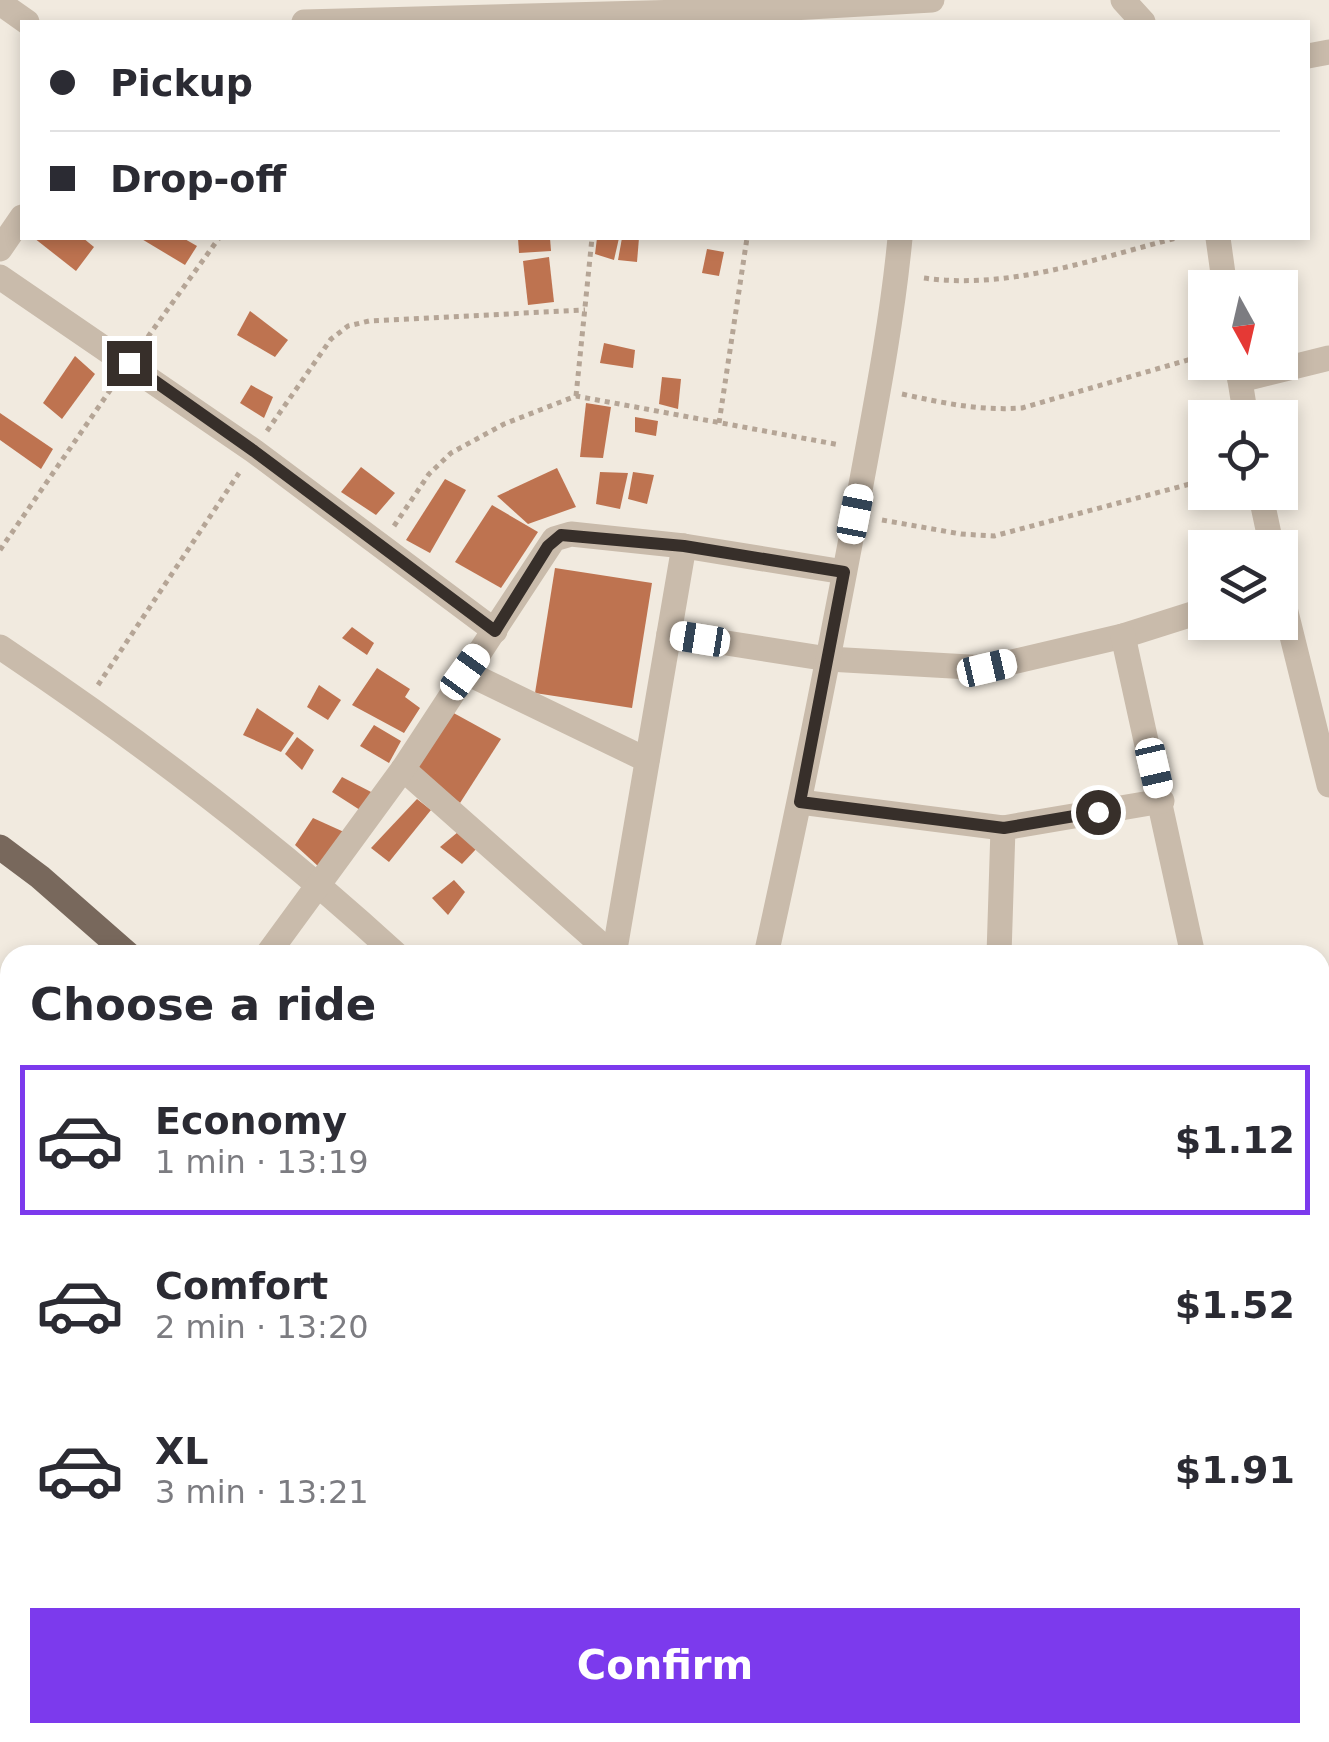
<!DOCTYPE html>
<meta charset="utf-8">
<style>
body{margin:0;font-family:"DejaVu Sans",sans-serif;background:#f7f7f7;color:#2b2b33;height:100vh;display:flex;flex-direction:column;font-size:38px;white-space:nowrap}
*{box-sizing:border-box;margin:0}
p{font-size:32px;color:#7c7c81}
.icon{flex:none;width:55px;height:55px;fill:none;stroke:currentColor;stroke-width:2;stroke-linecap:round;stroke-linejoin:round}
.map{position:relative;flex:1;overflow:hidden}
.details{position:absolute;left:0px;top:945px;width:1330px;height:798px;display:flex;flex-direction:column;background:#fff;border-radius:30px 30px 0 0;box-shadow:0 5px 15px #0003}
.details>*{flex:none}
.hud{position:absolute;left:20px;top:20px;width:1290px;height:220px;border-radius:0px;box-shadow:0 5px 15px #0003;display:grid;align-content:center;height:220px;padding:0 30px;background:#fff}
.needle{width:65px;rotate:172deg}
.buttons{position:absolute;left:1188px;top:270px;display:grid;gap:20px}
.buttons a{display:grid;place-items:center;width:110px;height:110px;border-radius:0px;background:#fff;box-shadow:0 5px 15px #0003;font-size:50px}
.end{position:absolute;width:45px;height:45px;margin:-22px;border:12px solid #372f2a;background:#fff;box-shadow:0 0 0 5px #fff}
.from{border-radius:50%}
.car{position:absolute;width:30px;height:60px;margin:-30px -15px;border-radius:12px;box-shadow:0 0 8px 2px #0007;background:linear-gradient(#fff 24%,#345 0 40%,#fff 0 76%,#345 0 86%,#fff 0)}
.hud b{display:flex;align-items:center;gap:35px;height:95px;font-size:38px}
.hud b+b{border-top:2px solid #e1e1e2}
.hud i{width:25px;height:25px;background:#2b2b33}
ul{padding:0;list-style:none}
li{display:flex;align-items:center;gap:30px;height:150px;margin:0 20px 15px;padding:0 10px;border:5px solid transparent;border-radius:0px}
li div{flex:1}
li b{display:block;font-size:38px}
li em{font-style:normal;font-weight:700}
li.current{border-color:#7c3aed}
li>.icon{width:90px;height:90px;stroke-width:1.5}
h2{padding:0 30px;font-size:45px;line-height:120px}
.primary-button{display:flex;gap:20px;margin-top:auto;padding:20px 30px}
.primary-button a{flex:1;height:115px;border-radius:0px;background:#7c3aed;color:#fff;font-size:40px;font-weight:700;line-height:115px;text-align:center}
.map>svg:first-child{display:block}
</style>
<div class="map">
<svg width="1329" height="1742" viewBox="0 0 1329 1742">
<rect width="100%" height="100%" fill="#f1eadf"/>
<g fill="#be7350">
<polygon points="34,238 83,238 94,247 76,271"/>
<polygon points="140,238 183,238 197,246 185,265"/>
<polygon points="518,238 550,238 551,251 519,253"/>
<polygon points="597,238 619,238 614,260 595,254"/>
<polygon points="622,238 639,238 637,262 618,260"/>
<polygon points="707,249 724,252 719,276 702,273"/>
<polygon points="549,257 554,302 528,305 523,261"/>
<polygon points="250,311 288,340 275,357 237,335"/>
<polygon points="604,343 635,350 633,368 600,363"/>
<polygon points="75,356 95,374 62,419 43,403"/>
<polygon points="662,377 681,379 678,409 659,404"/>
<polygon points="251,385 273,397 264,418 240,403"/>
<polygon points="586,403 611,407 603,458 580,457"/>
<polygon points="0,413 53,449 41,469 0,440"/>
<polygon points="635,417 658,421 656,436 635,432"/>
<polygon points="361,467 395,493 376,515 341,492"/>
<polygon points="557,468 576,507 528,524 497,496"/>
<polygon points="600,472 628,473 620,509 596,504"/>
<polygon points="633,472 654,475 647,504 628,499"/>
<polygon points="445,479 466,490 430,553 406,540"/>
<polygon points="492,505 538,532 501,588 455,562"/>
<polygon points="555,568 652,583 632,708 535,693"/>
<polygon points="352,627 374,643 367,655 342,638"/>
<polygon points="377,668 410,689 405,697 420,708 404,733 352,705"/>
<polygon points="319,685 341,700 328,720 307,707"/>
<polygon points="257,708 294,733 281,752 243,735"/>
<polygon points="450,711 501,739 460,803 413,766"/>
<polygon points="374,725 401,741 389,763 360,746"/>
<polygon points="297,737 314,750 302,770 285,754"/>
<polygon points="342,777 375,794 360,810 332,792"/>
<polygon points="417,799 431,810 389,862 371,848"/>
<polygon points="313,818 344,832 319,867 295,845"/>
<polygon points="458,832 478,847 462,864 440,847"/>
<polygon points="454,880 465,892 448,915 432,898"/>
<polygon points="1320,1420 1329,1422 1329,1481 1320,1480"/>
</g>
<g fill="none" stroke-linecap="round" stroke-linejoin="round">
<g stroke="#b5a596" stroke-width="5" stroke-dasharray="5 5" stroke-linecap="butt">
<path d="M 924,278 C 1008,290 1095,259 1176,238"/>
<polyline points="142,345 219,238"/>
<path d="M 902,394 C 943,403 980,411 1022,408 L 1205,355"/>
<polyline points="576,396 592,238"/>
<polyline points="719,423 747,238"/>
<polyline points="267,431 331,339 348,326 369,321 585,310"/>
<polyline points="882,520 961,534 994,536 1205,480"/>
<polyline points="394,526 429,474 451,453 504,424 576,396 840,445"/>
<polyline points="0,550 113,386"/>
<polyline points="98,685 239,473"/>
</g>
<g stroke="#c9bbab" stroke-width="25">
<polyline points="1123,0 1143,22"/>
<polyline points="0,3 27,22"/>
<polyline points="304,22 759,10 932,0"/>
<polyline points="1308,56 1329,52"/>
<polyline points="1218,238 1225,288"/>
<polyline points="0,249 22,217"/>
<polyline points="0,277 254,451 495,631"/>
<polyline points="1237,362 1246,418"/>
<polyline points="1240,380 1329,358"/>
<polyline points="1260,492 1272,548"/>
<polyline points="1280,588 1329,785"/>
<polyline points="669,634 828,659 987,668 1123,636 1205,610"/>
<polyline points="1123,636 1193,955"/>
<path d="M 0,647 C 139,740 274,842 397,955"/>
<polyline points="465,672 647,760"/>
<polyline points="403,769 613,955"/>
<polyline points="800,802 1003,828 1162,801"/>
<polyline points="267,955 403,769 554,539 571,534 684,546 844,572"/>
<polyline points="614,955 684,546"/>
<path d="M 766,955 C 798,811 827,667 854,523 C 871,428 891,333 900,238"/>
<polyline points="999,955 1003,828"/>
<polyline points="1320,1013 1329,1015"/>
<polyline points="0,1085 10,1092"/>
<polyline points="1320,1232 1329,1177"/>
<polyline points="0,1274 10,1262"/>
<polyline points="0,1428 10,1435"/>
<polyline points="0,1601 10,1606"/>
<polyline points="0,1651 10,1635"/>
<polyline points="1320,1722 1329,1724"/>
<polyline points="166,1732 180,1742"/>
<polyline points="467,1732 483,1742"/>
<polyline points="678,1732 705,1742"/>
<polyline points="132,1742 138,1732"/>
<polyline points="817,1742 819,1732"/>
<polyline points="970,1742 972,1732"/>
<polyline points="1122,1742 1124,1732"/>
<polyline points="1277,1742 1279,1732"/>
</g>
<g stroke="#78685c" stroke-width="25">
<polyline points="0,847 40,877 129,955"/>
<polyline points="1320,1544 1329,1546"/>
</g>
</g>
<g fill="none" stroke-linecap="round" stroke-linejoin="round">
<polyline stroke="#372f2a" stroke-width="12" points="129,363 254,451 495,631 548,546 561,535 684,546 844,572 800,802 1004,828 1098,812"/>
</g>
</svg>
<div class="buttons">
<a><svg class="needle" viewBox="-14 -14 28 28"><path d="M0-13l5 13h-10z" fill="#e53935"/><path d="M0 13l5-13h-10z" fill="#7c7c81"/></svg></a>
<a><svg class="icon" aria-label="locate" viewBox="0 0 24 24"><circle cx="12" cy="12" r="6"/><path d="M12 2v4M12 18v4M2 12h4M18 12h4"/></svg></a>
<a><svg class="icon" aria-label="layers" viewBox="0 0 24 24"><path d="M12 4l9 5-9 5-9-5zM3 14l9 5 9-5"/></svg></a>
</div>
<i class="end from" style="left:1098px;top:812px"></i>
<i class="end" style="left:129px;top:363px"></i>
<i class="car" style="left:855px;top:514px;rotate:11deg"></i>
<i class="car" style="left:700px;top:639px;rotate:279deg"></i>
<i class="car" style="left:987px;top:668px;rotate:77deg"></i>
<i class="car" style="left:465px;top:672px;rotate:36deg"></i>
<i class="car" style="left:1154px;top:768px;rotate:167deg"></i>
<div class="hud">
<b><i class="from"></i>Pickup</b>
<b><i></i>Drop-off</b>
</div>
<section class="details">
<h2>Choose a ride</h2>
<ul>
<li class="current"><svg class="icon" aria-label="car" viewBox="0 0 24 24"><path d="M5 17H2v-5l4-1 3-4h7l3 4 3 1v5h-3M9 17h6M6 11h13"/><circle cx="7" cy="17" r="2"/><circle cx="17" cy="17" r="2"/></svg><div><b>Economy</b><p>1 min · 13:19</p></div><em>$1.12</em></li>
<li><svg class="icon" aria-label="car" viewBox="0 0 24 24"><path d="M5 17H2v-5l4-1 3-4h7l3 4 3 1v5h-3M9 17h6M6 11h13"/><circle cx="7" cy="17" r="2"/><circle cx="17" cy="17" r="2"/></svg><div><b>Comfort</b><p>2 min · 13:20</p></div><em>$1.52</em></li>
<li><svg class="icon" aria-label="car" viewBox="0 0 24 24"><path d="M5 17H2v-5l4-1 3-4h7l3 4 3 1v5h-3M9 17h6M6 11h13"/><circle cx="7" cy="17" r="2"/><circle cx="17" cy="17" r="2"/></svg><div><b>XL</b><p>3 min · 13:21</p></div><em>$1.91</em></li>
</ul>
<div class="primary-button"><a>Confirm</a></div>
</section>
</div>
